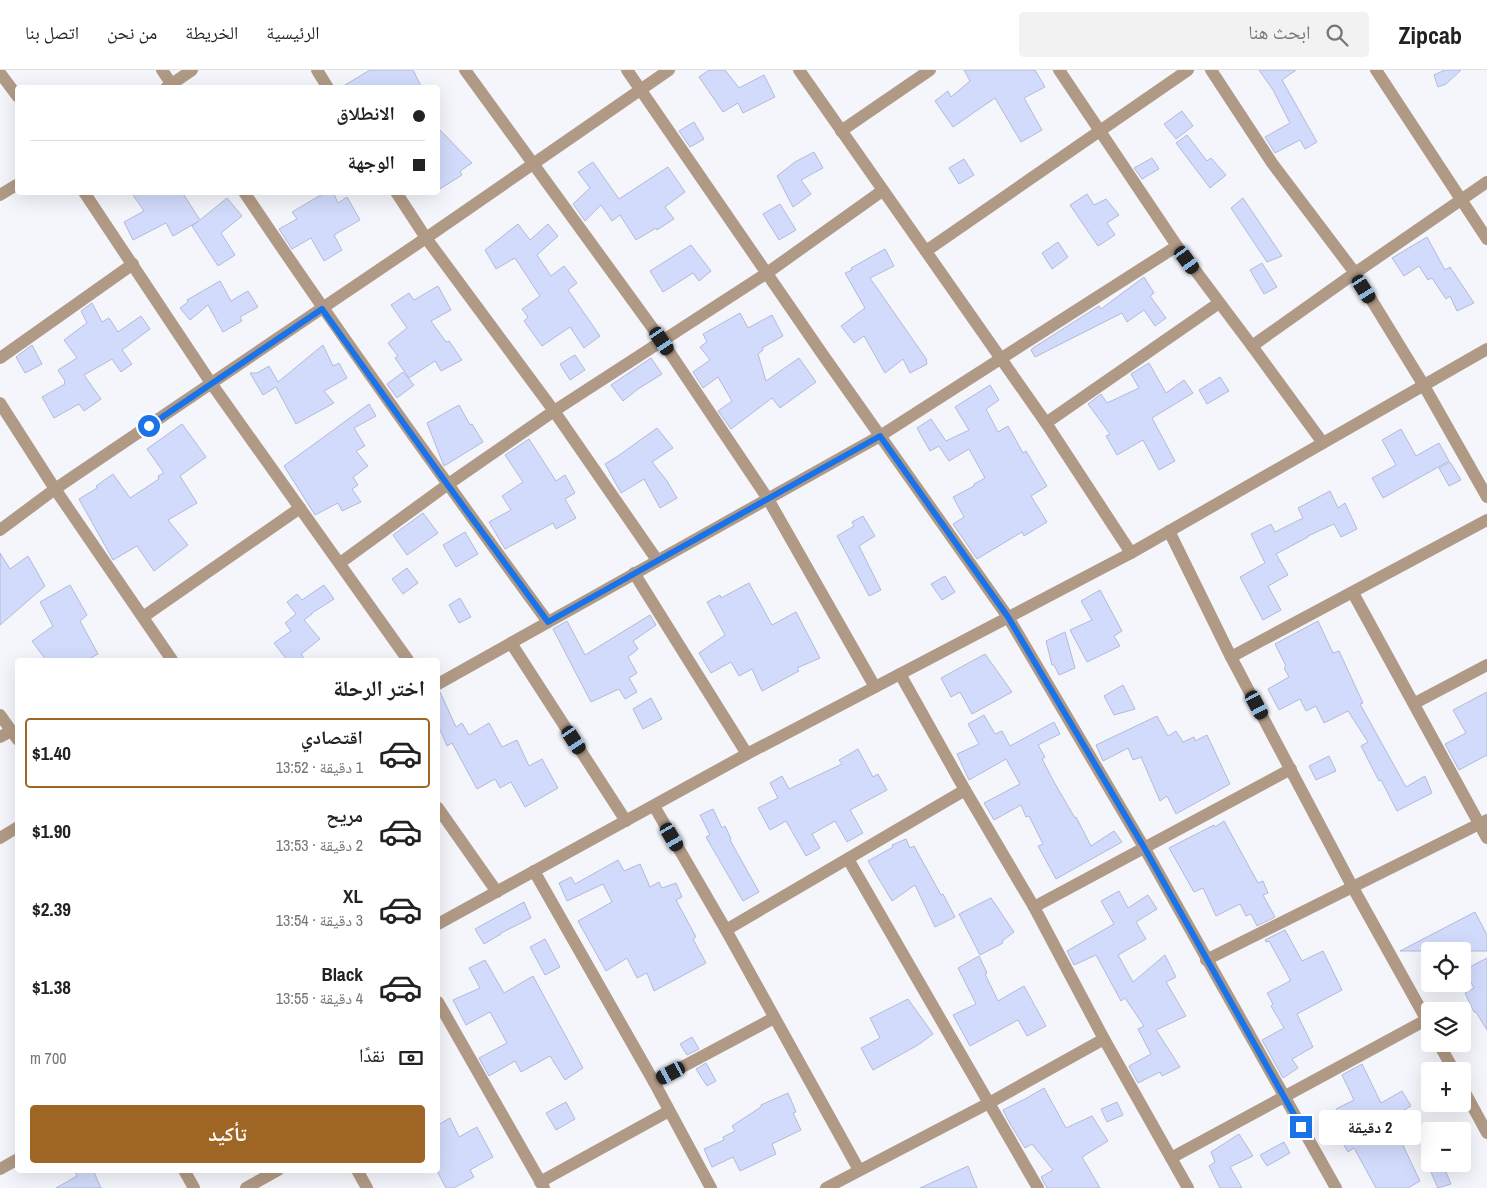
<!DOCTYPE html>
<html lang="ar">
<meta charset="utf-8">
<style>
body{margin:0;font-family:"Archivo Narrow","Noto Naskh Arabic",sans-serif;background:#f2f2f2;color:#222;direction:rtl;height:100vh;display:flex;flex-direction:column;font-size:19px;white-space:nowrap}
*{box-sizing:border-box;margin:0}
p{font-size:16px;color:#767676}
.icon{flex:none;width:28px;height:28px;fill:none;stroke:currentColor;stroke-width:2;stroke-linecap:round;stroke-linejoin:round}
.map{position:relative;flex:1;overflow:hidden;direction:ltr}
.drawer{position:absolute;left:15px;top:588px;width:425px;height:515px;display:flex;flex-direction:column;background:#fff;border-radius:5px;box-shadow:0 5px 20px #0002;direction:rtl}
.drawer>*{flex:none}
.top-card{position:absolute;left:15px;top:15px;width:425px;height:110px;border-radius:5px;box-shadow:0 5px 20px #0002;direction:rtl;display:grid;align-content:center;height:110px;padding:0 15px;background:#fff}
.fabs{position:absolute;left:1421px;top:872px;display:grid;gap:10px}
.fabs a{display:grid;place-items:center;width:50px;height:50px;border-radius:5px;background:#fff;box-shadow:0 5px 20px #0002;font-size:25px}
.end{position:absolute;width:22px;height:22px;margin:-11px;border:6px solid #1a73e8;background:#fff;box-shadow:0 0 0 2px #fff}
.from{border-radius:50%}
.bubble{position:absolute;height:35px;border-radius:5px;background:#fff;box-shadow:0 5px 20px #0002;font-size:16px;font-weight:700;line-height:35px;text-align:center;direction:rtl}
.car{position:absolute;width:15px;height:30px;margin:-15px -8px;border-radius:6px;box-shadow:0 0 4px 1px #0007;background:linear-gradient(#222 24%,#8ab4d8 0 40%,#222 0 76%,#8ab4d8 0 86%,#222 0)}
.top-card b{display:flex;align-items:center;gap:18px;height:48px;font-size:19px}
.top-card b+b{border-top:1px solid #e0e0e0}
.top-card i{width:12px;height:12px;background:#222}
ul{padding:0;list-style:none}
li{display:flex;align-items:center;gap:15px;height:70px;margin:0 10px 8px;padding:0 5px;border:2px solid transparent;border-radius:5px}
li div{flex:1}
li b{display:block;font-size:19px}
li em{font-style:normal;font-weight:700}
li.on{border-color:#9f6524}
li>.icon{width:45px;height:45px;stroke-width:1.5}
h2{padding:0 15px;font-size:22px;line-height:60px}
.pay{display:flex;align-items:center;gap:12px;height:55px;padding:0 15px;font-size:19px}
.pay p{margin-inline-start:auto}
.cta{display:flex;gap:10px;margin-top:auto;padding:10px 15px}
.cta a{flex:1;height:58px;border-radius:5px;background:#9f6524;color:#fff;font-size:20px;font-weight:700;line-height:58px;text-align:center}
header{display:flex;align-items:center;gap:30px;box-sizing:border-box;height:70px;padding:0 25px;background:#fff;border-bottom:1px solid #e0e0e0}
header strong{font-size:24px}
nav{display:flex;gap:28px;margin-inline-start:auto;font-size:18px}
.search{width:350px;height:45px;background:#f2f2f2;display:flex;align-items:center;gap:12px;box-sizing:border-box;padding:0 18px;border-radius:5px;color:#767676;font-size:19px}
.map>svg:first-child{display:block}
</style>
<header>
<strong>Zipcab</strong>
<div class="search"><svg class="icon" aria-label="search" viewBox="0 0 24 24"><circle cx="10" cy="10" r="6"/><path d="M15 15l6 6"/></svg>ابحث هنا</div>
<nav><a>الرئيسية</a><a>الخريطة</a><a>من نحن</a><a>اتصل بنا</a></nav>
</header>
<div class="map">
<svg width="1487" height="1118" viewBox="0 0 1487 1118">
<rect width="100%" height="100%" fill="#f4f6fc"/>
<g fill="#d2dbfb" stroke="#b1bad9">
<polygon points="370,0 413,0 422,18 340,18"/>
<polygon points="709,0 725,0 739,18 764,5 775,27 743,43 738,33 723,42 699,7"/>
<polygon points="964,0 1035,0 1045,17 1024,28 1042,60 1021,72 995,28 953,57 935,31 948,21 951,27 970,11"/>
<polygon points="1259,0 1296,0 1282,10 1317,72 1305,79 1300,70 1275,83 1265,67 1290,53 1273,20"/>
<polygon points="1445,0 1461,0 1446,14 1438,17 1434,5"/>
<polygon points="1182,41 1193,56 1176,69 1164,54"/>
<polygon points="694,52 704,69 690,77 679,61"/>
<polygon points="438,58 472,93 460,101 462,105 438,120"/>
<polygon points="1187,65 1207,91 1211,88 1226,105 1210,118 1176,73"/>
<polygon points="814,82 823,98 801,110 811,124 793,137 777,106 795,92"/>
<polygon points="1152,88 1159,99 1142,109 1134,98"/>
<polygon points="964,89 974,105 959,114 949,98"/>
<polygon points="593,92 619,129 668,97 685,122 665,137 674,149 657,160 656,158 636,170 620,145 612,151 601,135 585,151 573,134 590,118 578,102"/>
<polygon points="131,122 182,122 200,150 227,128 242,146 221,163 235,185 218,196 192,156 199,151 173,166 166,153 133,170 124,152 144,141"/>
<polygon points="326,122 333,122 338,133 347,127 360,150 334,165 342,180 324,191 311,168 292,179 279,159 297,149 292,142"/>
<polygon points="1087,124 1094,135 1106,129 1119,145 1107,153 1115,165 1098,176 1070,135"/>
<polygon points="1243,128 1282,186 1267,192 1231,138"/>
<polygon points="780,134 796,160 779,170 763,144"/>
<polygon points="518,154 530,170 548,154 558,166 537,185 551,206 564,196 577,213 568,220 600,266 584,278 570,257 542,276 524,251 528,247 522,239 540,226 515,188 496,199 485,180"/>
<polygon points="1427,167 1445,200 1450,197 1474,233 1457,241 1450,226 1446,229 1432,208 1428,210 1419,196 1404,206 1392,188"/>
<polygon points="1058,172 1068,187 1052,199 1042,183"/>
<polygon points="691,175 711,201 699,211 693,203 663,222 650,201"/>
<polygon points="885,179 894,196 870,208 927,290 926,290 927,294 910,303 903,289 885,303 864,266 854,273 841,256 865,238 845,203 852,200 851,198"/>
<polygon points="1262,193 1277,217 1264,224 1250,200"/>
<polygon points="1144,207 1154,223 1150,226 1166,248 1155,256 1144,240 1127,252 1122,243 1035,287 1031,280 1033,278 1099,236 1101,239"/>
<polygon points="220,211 231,231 248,221 258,237 240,247 242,251 223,262 208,235 190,250 180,238 188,232 187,230"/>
<polygon points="438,216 451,240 431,251 446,272 449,271 462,290 441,301 435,291 409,308 395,288 398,286 388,273 407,258 391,235 409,223 414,230"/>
<polygon points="92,233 102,252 109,248 118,262 141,246 150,259 122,280 132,294 121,302 112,289 84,305 101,329 84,341 79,334 54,348 42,327 65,314 64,312 65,311 58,300 77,288 64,270 87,253 81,241"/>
<polygon points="740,243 748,258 772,245 783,266 762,278 763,280 758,284 766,311 799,288 816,312 780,338 772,328 731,359 718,341 732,331 718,307 703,318 693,302 710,290 700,277 707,272 703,264"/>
<polygon points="32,275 42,294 25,303 16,287"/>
<polygon points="323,275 333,296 339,293 347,308 324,321 334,333 296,354 276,317 263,325 250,303 257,303 269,296 278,312"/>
<polygon points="575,285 585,300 570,310 560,294"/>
<polygon points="651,288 662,304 638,319 623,331 611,315"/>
<polygon points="1149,293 1166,323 1184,310 1193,323 1152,348 1175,391 1159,400 1143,370 1117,385 1106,366 1110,364 1088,334 1101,324 1107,333 1139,318 1131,304"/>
<polygon points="403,302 414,315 397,328 387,314"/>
<polygon points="1220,307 1229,321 1207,334 1199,320"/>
<polygon points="990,315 999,330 986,339 998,362 1008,356 1023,383 1026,381 1047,416 1031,426 1047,452 1024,466 1022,462 977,489 953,454 964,447 953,427 974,416 974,414 985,408 969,379 949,391 939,376 930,381 917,358 931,349 946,371 969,360 955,337"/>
<polygon points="369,334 376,346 354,358 365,376 356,381 368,396 353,407 358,415 352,419 361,432 342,441 338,433 315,445 284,396"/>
<polygon points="459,335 470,355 472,354 483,372 444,396 427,353"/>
<polygon points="182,354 206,387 180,406 197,433 168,450 188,475 154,501 137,476 113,490 79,429 97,418 96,416 113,404 130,428 159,409 158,406 164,403 147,379"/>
<polygon points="657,358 673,378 652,392 667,411 677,428 660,438 644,409 621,423 605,394 618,386"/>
<polygon points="1401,359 1416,386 1439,373 1449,391 1383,428 1372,408 1396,395 1382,370"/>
<polygon points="529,369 556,411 565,405 575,423 565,429 576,448 556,459 553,453 505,479 489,452 511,440 502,426 523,412 505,385"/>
<polygon points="1450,392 1461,410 1449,416 1439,398"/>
<polygon points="1330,421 1338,438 1345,433 1357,459 1341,467 1334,454 1308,466 1308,467 1276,484 1288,505 1268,516 1281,540 1263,550 1240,507 1265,493 1251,464 1271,454 1275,462 1303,448 1298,438"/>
<polygon points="423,443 438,463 407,485 393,465"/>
<polygon points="863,446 875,466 859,476 881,520 869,526 837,466 854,456 852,452"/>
<polygon points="465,462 478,484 456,497 443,475"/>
<polygon points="0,483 10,499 28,486 45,516 0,555"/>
<polygon points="407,498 418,513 403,524 392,509"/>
<polygon points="945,506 955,522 942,530 931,514"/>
<polygon points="749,513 772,555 796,542 820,588 797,598 799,601 762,621 752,599 739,606 731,592 711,603 699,583 725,565 707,532 720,525 721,528"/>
<polygon points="70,515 87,545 80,551 98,584 87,590 46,590 32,571 53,556 40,532"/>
<polygon points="324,515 334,529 312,543 312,544 304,550 320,569 301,584 305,590 287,590 274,573 291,561 285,553 296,544 287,532 297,524 302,530"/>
<polygon points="1100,520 1122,561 1114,566 1120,576 1087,592 1070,560 1092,550 1081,531"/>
<polygon points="460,528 471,547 459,553 449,535"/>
<polygon points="650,545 656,555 633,571 638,579 628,587 637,603 629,608 637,622 625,629 619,619 591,632 553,559 567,551 585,585"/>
<polygon points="1318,551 1333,583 1339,581 1363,633 1360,634 1406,717 1425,706 1432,723 1397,741 1381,710 1379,711 1361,676 1368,672 1348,641 1324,653 1316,636 1306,641 1300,629 1279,640 1268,619 1289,607 1284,598 1286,596 1275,574"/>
<polygon points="1065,562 1075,598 1059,605 1054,595 1052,595 1046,571"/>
<polygon points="985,584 1012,622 972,644 960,622 951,627 941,608"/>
<polygon points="1123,615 1135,639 1114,645 1104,626"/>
<polygon points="438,622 440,622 456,657 462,653 469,665 489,653 502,677 517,670 529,696 542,689 558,718 525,737 511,712 500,718 495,709 477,719 452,673 447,676 438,655"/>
<polygon points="1487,622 1487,685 1459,700 1445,674 1466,663 1453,640"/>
<polygon points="651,628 662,649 643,659 633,639"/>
<polygon points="984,645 995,664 1002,661 1010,676 1054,652 1060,664 1038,675 1045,687 1042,689 1054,712 1075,748 1076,747 1091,776 1114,761 1122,772 1056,809 1038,776 1043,774 1029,746 1026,747 1021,735 994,750 984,733 1020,714 1006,689 969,710 957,684 979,674 968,654"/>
<polygon points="1157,646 1168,666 1176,661 1183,672 1194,667 1195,671 1207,665 1230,714 1176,744 1167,726 1160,731 1141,687 1133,690 1128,678 1103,691 1096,675"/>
<polygon points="858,679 873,707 878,704 887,720 850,740 863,763 847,772 835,751 812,764 820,778 806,786 786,751 770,760 758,738 778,728 770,713 782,706 789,719 842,694 839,690"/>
<polygon points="1329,686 1336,701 1316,710 1309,696"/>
<polygon points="713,739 722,758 725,756 731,769 730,770 759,822 743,831 706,767 710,765 700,745"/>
<polygon points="1224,751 1258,813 1263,811 1268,823 1263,825 1275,847 1257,856 1251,844 1246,846 1240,834 1216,846 1203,818 1194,822 1169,778 1214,755 1215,757"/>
<polygon points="906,769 910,778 914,776 941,825 943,824 955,847 935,857 915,815 892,831 868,791 893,777 892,775"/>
<polygon points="618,790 624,801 640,794 650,817 659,812 662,818 676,813 682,827 676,830 696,867 693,869 706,893 654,921 647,903 637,908 627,888 606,901 578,851 612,832 603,814 567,831 559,813 571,807 575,814"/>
<polygon points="1119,821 1128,838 1148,825 1157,839 1136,852 1146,869 1118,885 1133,912 1165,885 1176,907 1166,912 1186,946 1156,960 1180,997 1162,1006 1160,1002 1138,1013 1129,996 1151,984 1138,959 1144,956 1125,928 1121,931 1096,885 1074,895 1067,881 1114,854 1101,831"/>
<polygon points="991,828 1014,862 1002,871 1003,873 980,885 959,844"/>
<polygon points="524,832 531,848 501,863 501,864 484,874 475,859"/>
<polygon points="1475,842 1487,865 1487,881 1400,881"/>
<polygon points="1285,860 1302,891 1323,881 1342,920 1297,944 1313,977 1292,989 1298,998 1283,1008 1262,970 1284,958 1271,936 1273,934 1267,923 1290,911 1290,909 1269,871 1266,872 1265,870"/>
<polygon points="545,869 560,897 545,905 530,877"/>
<polygon points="979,886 987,903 985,904 998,931 1024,916 1046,956 1027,966 1018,950 970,976 953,945 976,934 958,898"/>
<polygon points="1487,888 1487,960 1476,942 1474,942 1465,923 1474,918 1464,900"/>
<polygon points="485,890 504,923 533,906 583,998 565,1010 550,986 521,1002 515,991 489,1006 479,988 507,973 490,942 466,955 453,930 480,918 469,898"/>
<polygon points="908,929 933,964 918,975 873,1000 861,978 880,968 870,948"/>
<polygon points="692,967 699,979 687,985 680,974"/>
<polygon points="706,993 716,1011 707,1016 696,999"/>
<polygon points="1362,994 1381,1033 1402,1021 1411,1036 1390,1048 1420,1111 1408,1118 1376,1118 1354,1078 1348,1082 1339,1067 1331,1073 1320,1054 1338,1044 1336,1039 1354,1030 1342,1005"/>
<polygon points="1044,1018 1066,1058 1092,1046 1108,1071 1082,1087 1100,1118 1047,1118 1041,1107 1053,1100 1032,1074 1025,1078 1009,1052 1003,1040 1025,1029"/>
<polygon points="788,1023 796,1042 793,1043 801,1060 772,1074 776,1084 740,1101 733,1087 712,1097 704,1079 724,1070 723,1067 735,1061 732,1056 761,1037 761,1035"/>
<polygon points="566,1032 575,1049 556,1060 546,1043"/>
<polygon points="1117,1032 1123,1045 1107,1052 1101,1039"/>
<polygon points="450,1048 459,1067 477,1057 493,1087 470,1100 474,1107 454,1118 446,1118 438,1103 438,1055"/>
<polygon points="1239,1064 1253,1086 1230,1097 1242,1118 1220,1118 1209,1096 1215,1092 1211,1082"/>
<polygon points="1284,1072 1290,1083 1267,1096 1260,1085"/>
<polygon points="1443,1095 1451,1114 1438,1118 1430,1100"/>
<polygon points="968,1096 977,1118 920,1118"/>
<polygon points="74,1100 93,1100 101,1118 56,1118 77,1106"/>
</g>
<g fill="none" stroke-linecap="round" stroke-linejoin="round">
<g stroke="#b19a85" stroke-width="12">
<polyline points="162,0 174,18"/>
<polyline points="317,0 328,18"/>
<polyline points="465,0 662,271 768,429 875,617"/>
<polyline points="627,0 823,285 1008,547 1145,779 1336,1118"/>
<polyline points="799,0 1046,353 1131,483"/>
<polyline points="1059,0 1177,176 1252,276 1323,373"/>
<polyline points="1211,0 1272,93 1355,203 1423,314 1487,427"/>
<polyline points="1376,0 1487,169"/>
<polyline points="0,3 18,27"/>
<polyline points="166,18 192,0"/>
<polyline points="841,61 930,0"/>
<polyline points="84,122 211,313 408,590"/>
<path d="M 244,122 C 342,268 444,410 548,552"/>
<polyline points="396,122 426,168 554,341 657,490"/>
<polyline points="0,125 18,114"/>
<polyline points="926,181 1188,0"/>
<polyline points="1252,276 1355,203 1487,112"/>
<polyline points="0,288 133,194"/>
<polyline points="0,333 55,419 172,590"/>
<polyline points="1046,353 1219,233"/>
<polyline points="0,460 55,419 426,168 669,0"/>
<polyline points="1169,461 1231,587 1352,816 1430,956"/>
<polyline points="340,493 447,415 554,341 767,203 882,121"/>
<polyline points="634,503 747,684"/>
<polyline points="1353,523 1487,768"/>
<polyline points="143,547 300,438"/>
<polyline points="511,573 626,751"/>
<polyline points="1231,587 1487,450"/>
<polyline points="900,604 965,720 1034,837 1104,969 1188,1118"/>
<polyline points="438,614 880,366 1177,176"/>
<polyline points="1415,633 1487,595"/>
<polyline points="0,645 18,670"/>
<polyline points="0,667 11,661"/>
<polyline points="654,736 726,860 859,1100"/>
<polyline points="438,738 497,822"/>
<polyline points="0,768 18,757"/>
<polyline points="848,789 1038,1118"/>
<polyline points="534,801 654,1012 711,1118"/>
<polyline points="1034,837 1291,699"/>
<polyline points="438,854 747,684 1131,483 1487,279"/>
<polyline points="726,860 965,720"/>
<polyline points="1206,890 1487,750"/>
<polyline points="438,932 544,1118"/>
<polyline points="1439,974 1454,1001"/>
<polyline points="654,1012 774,948"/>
<polyline points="1462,1017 1487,1063"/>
<polyline points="1171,1088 1426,950"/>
<polyline points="0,1099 18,1089"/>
<polyline points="184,1100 194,1118"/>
<polyline points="357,1100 367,1118"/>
<polyline points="540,1112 669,1041"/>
<polyline points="246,1118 278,1100"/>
<polyline points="826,1118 989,1033 1104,969"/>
</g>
</g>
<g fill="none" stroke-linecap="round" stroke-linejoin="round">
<polyline stroke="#1a73e8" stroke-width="6" points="149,356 322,239 447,414 548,552 880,366 1008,547 1145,779 1301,1057"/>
</g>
</svg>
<div class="fabs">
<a><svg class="icon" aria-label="locate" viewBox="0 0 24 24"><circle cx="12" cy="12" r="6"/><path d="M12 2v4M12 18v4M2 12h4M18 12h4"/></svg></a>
<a><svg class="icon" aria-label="layers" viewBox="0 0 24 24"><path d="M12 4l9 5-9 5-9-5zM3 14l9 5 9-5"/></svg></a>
<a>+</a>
<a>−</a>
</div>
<i class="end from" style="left:149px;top:356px"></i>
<i class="end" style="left:1301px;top:1057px"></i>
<div class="bubble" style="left:1319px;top:1040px;width:102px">2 دقيقة</div>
<i class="car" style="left:1187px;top:190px;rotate:144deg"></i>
<i class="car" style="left:1364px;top:219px;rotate:148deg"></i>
<i class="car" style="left:662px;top:271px;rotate:146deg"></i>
<i class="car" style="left:1257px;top:635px;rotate:152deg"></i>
<i class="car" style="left:574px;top:670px;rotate:147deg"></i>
<i class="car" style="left:672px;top:767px;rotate:150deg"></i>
<i class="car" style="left:671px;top:1003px;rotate:242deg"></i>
<div class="top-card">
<b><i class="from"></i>الانطلاق</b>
<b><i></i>الوجهة</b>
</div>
<section class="drawer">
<h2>اختر الرحلة</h2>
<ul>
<li class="on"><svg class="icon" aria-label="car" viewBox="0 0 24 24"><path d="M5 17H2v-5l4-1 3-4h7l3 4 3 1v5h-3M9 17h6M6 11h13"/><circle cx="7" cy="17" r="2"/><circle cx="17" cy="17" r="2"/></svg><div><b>اقتصادي</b><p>1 دقيقة · 13:52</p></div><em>$1.40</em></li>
<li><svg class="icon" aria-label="car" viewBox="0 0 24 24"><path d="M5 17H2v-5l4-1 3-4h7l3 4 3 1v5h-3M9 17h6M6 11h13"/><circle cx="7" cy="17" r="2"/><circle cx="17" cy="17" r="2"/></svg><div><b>مريح</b><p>2 دقيقة · 13:53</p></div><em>$1.90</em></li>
<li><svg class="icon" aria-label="car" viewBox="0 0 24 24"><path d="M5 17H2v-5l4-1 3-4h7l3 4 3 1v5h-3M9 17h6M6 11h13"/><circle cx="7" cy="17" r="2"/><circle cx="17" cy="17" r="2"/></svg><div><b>XL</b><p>3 دقيقة · 13:54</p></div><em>$2.39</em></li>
<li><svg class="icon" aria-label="car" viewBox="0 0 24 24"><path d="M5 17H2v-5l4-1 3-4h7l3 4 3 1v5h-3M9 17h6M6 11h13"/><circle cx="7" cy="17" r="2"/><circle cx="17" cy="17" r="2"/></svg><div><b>Black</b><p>4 دقيقة · 13:55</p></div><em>$1.38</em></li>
</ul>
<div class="pay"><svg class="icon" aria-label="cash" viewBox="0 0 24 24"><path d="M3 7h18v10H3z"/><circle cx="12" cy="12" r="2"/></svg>نقدًا<p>700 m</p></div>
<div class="cta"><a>تأكيد</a></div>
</section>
</div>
